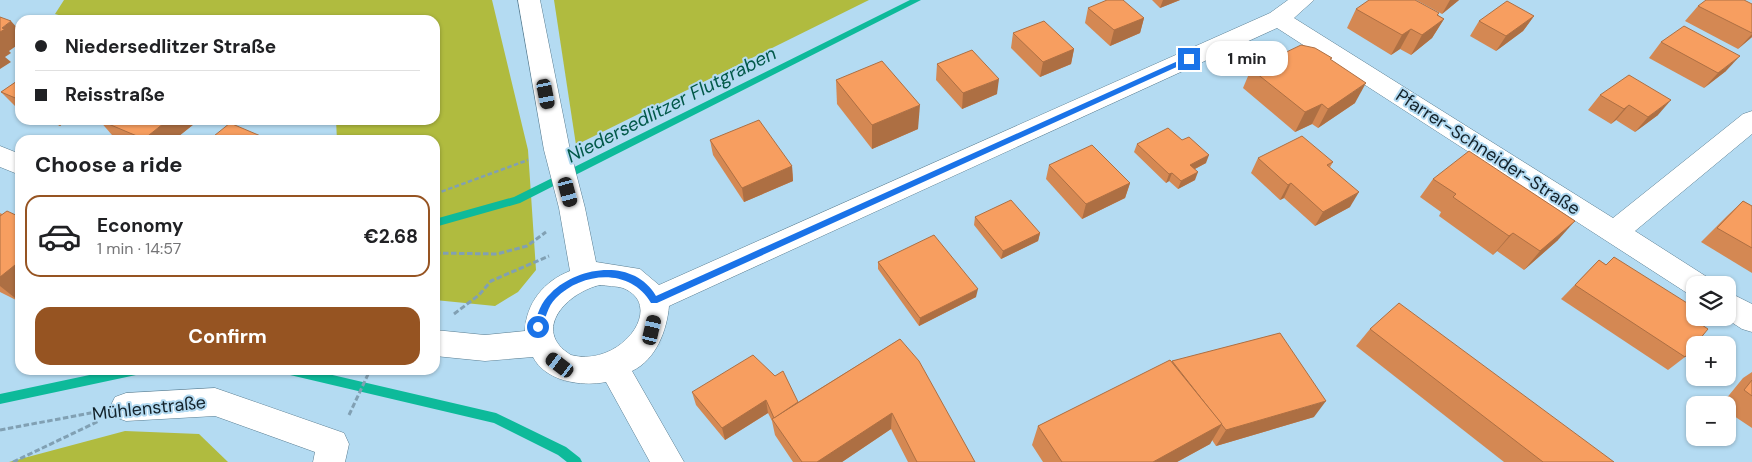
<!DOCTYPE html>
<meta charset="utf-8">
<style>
body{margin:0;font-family:"DM Sans",sans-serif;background:#f2f2f2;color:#202124;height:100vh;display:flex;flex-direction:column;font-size:19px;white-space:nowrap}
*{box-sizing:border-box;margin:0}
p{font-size:16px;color:#757577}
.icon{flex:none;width:28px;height:28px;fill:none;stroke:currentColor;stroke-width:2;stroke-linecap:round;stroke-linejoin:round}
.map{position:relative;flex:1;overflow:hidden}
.details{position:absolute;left:15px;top:135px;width:425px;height:240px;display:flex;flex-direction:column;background:#fff;border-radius:15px;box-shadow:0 1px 4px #0004}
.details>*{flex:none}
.top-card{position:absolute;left:15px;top:15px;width:425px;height:110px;border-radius:15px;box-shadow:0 1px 4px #0004;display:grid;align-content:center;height:110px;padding:0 20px;background:#fff}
.buttons{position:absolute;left:1686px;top:276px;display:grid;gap:10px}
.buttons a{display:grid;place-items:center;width:50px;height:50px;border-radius:10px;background:#fff;box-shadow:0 1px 4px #0004;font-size:25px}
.end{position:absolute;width:22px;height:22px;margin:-11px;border:6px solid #1a73e8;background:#fff;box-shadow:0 0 0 2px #fff}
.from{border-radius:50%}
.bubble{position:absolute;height:35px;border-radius:15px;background:#fff;box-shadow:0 1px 4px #0004;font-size:16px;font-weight:700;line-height:35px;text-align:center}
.car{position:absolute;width:15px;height:30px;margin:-15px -8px;border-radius:6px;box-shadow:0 0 4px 1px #0007;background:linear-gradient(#222 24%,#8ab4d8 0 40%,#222 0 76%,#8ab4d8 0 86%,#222 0)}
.top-card b{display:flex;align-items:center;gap:18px;height:48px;font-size:19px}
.top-card b+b{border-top:1px solid #e0e0e0}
.top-card i{width:12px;height:12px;background:#202124}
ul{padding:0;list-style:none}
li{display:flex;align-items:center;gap:15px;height:82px;margin:0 10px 8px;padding:0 10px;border:2px solid transparent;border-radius:15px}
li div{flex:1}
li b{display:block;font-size:19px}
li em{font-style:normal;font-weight:700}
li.active{border-color:#965422}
li>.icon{width:45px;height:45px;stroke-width:1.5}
h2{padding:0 20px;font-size:22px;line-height:60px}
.primary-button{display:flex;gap:10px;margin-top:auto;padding:10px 20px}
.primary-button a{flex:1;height:58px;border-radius:15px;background:#965422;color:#fff;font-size:20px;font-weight:700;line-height:58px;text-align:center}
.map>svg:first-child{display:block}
</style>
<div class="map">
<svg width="1752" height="462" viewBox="0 0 1752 462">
<rect width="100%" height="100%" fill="#b4dbf2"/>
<g fill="#b0bb3f">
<polygon points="64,0 492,0 528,150 536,270 518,292 495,306 435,300 435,140 337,140 336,120 435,120 435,20 76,20 55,14"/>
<polygon points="554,0 869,0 576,145"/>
<polygon points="125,431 199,434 228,462 9,462"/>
</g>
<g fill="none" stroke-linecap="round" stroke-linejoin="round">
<g fill="#0dba9a" fill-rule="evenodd">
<polygon points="910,0 921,0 520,203 435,227 435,219 514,197"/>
<polygon points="113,370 142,370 140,373 136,375 0,404 0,394"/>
<polygon points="284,370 311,370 496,413 566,447 580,458 582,462 567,462 558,455 494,423 290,375 286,373"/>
</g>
<defs>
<g id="minor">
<path d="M 518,0 L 540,0 L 570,150 L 585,208 L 596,262 L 640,269 L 659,285 L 1270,13 L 1288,0 L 1314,0 L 1294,18 L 1613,218 L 1743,114 L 1752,111 L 1752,134 L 1635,231 L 1707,277 L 1711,285 L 1695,285 L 1695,296 L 1687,293 L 1277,28 L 669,306 C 667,330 656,360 632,371 L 684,462 L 650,462 L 606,382 C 581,387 545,381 533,357 L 485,361 L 435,356 L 435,330 L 485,335 L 525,331 C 526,303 544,281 570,271 L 559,208 L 544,150 ZM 600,285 C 607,286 616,286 623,288 C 667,306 620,368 571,355 C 530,330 568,292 600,285 Z"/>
<polygon points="0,146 20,154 20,175 0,167"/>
<polygon points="1728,292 1752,304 1752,332 1742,329 1725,318 1728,318"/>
<polygon points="215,388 344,433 349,444 345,462 313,462 315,452 215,416 126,421 115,417 110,407 115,397 126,393"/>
</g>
</defs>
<use href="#minor" stroke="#597d91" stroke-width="1"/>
<polyline stroke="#81a0b3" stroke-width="2.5" stroke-dasharray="4.5 2.5" stroke-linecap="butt" points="435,194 528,160"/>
<g stroke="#81a0b3" stroke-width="3" stroke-dasharray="5.5 2.5" stroke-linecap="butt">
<polyline points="435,253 497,254 527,246 546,232"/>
<polyline points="454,314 479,295 491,281 549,256"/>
<polyline points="349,415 370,370"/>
<polyline points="0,430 96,412"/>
<polyline points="13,462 99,421"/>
</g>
<use href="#minor" fill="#fff" fill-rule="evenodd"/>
</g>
<g fill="#d48853">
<polygon points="1152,0 1180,0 1160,8"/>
<polygon points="1416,0 1459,0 1442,14"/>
<polygon points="1752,4 1752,37 1738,49 1685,21 1698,6"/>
<polygon points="1088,8 1144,18 1140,33 1110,46 1085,23"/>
<polygon points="1356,9 1438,15 1444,19 1432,38 1411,55 1400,49 1391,55 1347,28"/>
<polygon points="1534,16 1523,31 1496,51 1470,36 1479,21"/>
<polygon points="1013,33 1074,49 1071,64 1040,77 1011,48"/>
<polygon points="1661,42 1726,71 1704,88 1649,58"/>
<polygon points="1331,60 1355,103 1318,128 1312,124 1295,132 1243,88 1251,69"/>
<polygon points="937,64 997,94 962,109 936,80"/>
<polygon points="20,79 20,109 16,107 1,92"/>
<polygon points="836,80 918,129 872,149 837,104"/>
<polygon points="1600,95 1658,115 1635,132 1616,120 1611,124 1588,110"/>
<polygon points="46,120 67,120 60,126"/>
<polygon points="99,120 199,120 174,140 124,140 112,135"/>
<polygon points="710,140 792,166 793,181 744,202 713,155"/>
<polygon points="1137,144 1206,163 1195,169 1195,180 1178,189 1169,181 1166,183 1134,152"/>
<polygon points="1258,158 1333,162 1330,167 1350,207 1315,226 1284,198 1280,200 1251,173"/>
<polygon points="1049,165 1130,183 1125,198 1082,219 1046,179"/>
<polygon points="1433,179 1558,240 1524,270 1497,251 1493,255 1439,216 1441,212 1420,197"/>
<polygon points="1743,201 1752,206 1752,273 1701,242 1727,216"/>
<polygon points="0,213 2,214 20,217 20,302 0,292"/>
<polygon points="975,217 1040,233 1038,241 1001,259 974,225"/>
<polygon points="1599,260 1702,325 1685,357 1668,370 1561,299"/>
<polygon points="878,262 976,297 919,326 878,269"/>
<polygon points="1370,329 1614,462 1504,462 1356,346"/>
<polygon points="900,339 975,462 908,462 891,429 842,462 793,462 775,435 772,421 768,413 725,440 696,405 692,392 798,402"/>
<polygon points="1171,361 1314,417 1216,446 1212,440 1210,444 1177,462 1043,462 1032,445 1038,426"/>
<polygon points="1752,372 1752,428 1728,412 1728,405 1721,405 1743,378"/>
</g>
<g fill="#ad6f43">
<polygon points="1163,0 1180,0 1160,8"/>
<polygon points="1450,0 1459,0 1442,14"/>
<polygon points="1439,13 1429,30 1444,19 1432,38 1411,55 1422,35 1437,15"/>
<polygon points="1534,16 1523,31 1496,51 1506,36"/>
<polygon points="1144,18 1140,33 1110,46 1114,30"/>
<polygon points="11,21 20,31 20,40 17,42 19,44 9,51 11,53 5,57 11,62 0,69 0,32 2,28"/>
<polygon points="1411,29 1400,49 1391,55 1402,35"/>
<polygon points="1752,33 1752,37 1738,49 1752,34"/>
<polygon points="1074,49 1071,64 1040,77 1043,62"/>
<polygon points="1740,56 1726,71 1704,88 1718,73"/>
<polygon points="999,79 997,94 962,109 963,93"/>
<polygon points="1366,83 1355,103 1318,128 1328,109"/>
<polygon points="1671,100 1658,115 1635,132 1648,117"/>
<polygon points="1322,104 1312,124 1295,132 1305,112"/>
<polygon points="920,105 918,129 872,149 872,125"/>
<polygon points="1629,105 1616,120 1611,124 1624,109"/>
<polygon points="54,120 67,120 60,126"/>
<polygon points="168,120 199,120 174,140 145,140 144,139"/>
<polygon points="1209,155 1206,163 1187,173 1190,165"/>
<polygon points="792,166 793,181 744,202 742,188"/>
<polygon points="1198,172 1195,180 1178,189 1181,181"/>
<polygon points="1172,173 1169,181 1166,183 1169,174"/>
<polygon points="1130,183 1125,198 1082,219 1086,204"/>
<polygon points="1291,183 1284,198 1280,200 1288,185"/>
<polygon points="1359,192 1350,207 1315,226 1323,212"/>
<polygon points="1575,221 1558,240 1524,270 1540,251"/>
<polygon points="1040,233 1038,241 1001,259 1003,251"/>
<polygon points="1513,233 1497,251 1493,255 1509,236"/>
<polygon points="20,261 20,302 0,286 0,277"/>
<polygon points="978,289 976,297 919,326 920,318"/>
<polygon points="766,400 768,413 725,440 722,428"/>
<polygon points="1326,401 1314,417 1216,446 1226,430"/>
<polygon points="892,413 891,429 842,462 817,462"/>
<polygon points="1222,424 1210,444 1177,462 1153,462"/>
</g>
<g fill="#f79e60" stroke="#ad6f43">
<polygon points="1107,0 1123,0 1144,18 1114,30 1088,8"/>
<polygon points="1369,0 1415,0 1439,13 1437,15 1444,19 1422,35 1411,29 1402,35 1356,9"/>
<polygon points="1706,0 1744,0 1752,4 1752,33 1698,6"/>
<polygon points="1507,1 1534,16 1506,36 1479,21"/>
<polygon points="0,17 11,21 2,28 5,29 0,32"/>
<polygon points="1044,21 1074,49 1043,62 1013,33"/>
<polygon points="1684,26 1740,56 1718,73 1661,42"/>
<polygon points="1301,45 1315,48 1332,58 1330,59 1366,83 1328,109 1322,104 1305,112 1251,69"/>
<polygon points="972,50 999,79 963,93 937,64"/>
<polygon points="882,61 920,105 872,125 836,80"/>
<polygon points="1629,75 1671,100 1648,117 1629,105 1624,109 1600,95"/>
<polygon points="20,79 20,100 1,92"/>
<polygon points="99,120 168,120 144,139"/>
<polygon points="759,120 792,166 742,188 710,140"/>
<polygon points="230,123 270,140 209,140"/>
<polygon points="1168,128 1182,140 1189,137 1209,155 1190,165 1198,172 1181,181 1172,173 1169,174 1137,144"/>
<polygon points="1302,136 1333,162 1327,165 1359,192 1323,212 1291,183 1288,185 1258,158"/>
<polygon points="1092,145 1130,183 1086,204 1049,165"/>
<polygon points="1469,151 1575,221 1540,251 1513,233 1509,236 1453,197 1456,194 1433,179"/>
<polygon points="1011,200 1040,233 1003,251 975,217"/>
<polygon points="1743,201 1752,206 1752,248 1717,228"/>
<polygon points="7,211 20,217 20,261 0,277 0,216"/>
<polygon points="934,235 978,289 920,318 878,262"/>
<polygon points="1614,257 1695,308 1695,318 1708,318 1702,325 1708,329 1685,357 1575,285 1599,260 1606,265"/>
<polygon points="1399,303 1614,462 1543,462 1370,329"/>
<polygon points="1280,333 1326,401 1226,430 1172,361"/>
<polygon points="900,339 919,361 975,462 917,462 892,413 817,462 802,462 772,419"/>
<polygon points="753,355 775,376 783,371 798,402 774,418 766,400 722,428 692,392"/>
<polygon points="1170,360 1222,424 1153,462 1062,462 1038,426"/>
<polygon points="1752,380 1752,396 1744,390"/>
</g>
<path fill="#1a73e8" d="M 1189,56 L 1192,60 L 657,303 L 651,303 C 631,268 583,271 556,298 C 547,307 546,318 541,330 L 535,330 L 534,327 C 537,314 541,302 551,293 C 578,266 634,258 656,296 Z"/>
<g text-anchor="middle" stroke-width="4" stroke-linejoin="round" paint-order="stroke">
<g font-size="18" fill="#13222a" stroke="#b4dbf2">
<text transform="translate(1488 152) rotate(33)" y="6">Pfarrer-Schneider-Straße</text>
<text transform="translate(149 408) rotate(-6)" y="6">Mühlenstraße</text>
</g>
<g font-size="19" font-style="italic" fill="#025949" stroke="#b4dbf2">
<text transform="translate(671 104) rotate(-27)" y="7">Niedersedlitzer Flutgraben</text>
</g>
</g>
</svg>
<div class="buttons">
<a><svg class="icon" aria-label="layers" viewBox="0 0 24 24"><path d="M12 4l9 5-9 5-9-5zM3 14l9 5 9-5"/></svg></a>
<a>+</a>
<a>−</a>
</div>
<i class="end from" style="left:538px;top:327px"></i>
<i class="end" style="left:1189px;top:59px"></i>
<div class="bubble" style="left:1206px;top:41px;width:82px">1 min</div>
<i class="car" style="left:546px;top:94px;rotate:169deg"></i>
<i class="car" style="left:568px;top:192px;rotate:165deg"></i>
<i class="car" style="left:652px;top:330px;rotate:13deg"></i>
<i class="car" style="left:560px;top:365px;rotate:307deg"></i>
<div class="top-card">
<b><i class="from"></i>Niedersedlitzer Straße</b>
<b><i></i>Reisstraße</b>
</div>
<section class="details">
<h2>Choose a ride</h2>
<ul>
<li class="active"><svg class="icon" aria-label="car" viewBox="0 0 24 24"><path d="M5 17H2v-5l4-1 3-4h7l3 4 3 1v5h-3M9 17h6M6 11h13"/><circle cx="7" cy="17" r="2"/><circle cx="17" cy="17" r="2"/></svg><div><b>Economy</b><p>1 min · 14:57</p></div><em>€2.68</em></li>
</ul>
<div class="primary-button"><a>Confirm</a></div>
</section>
</div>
